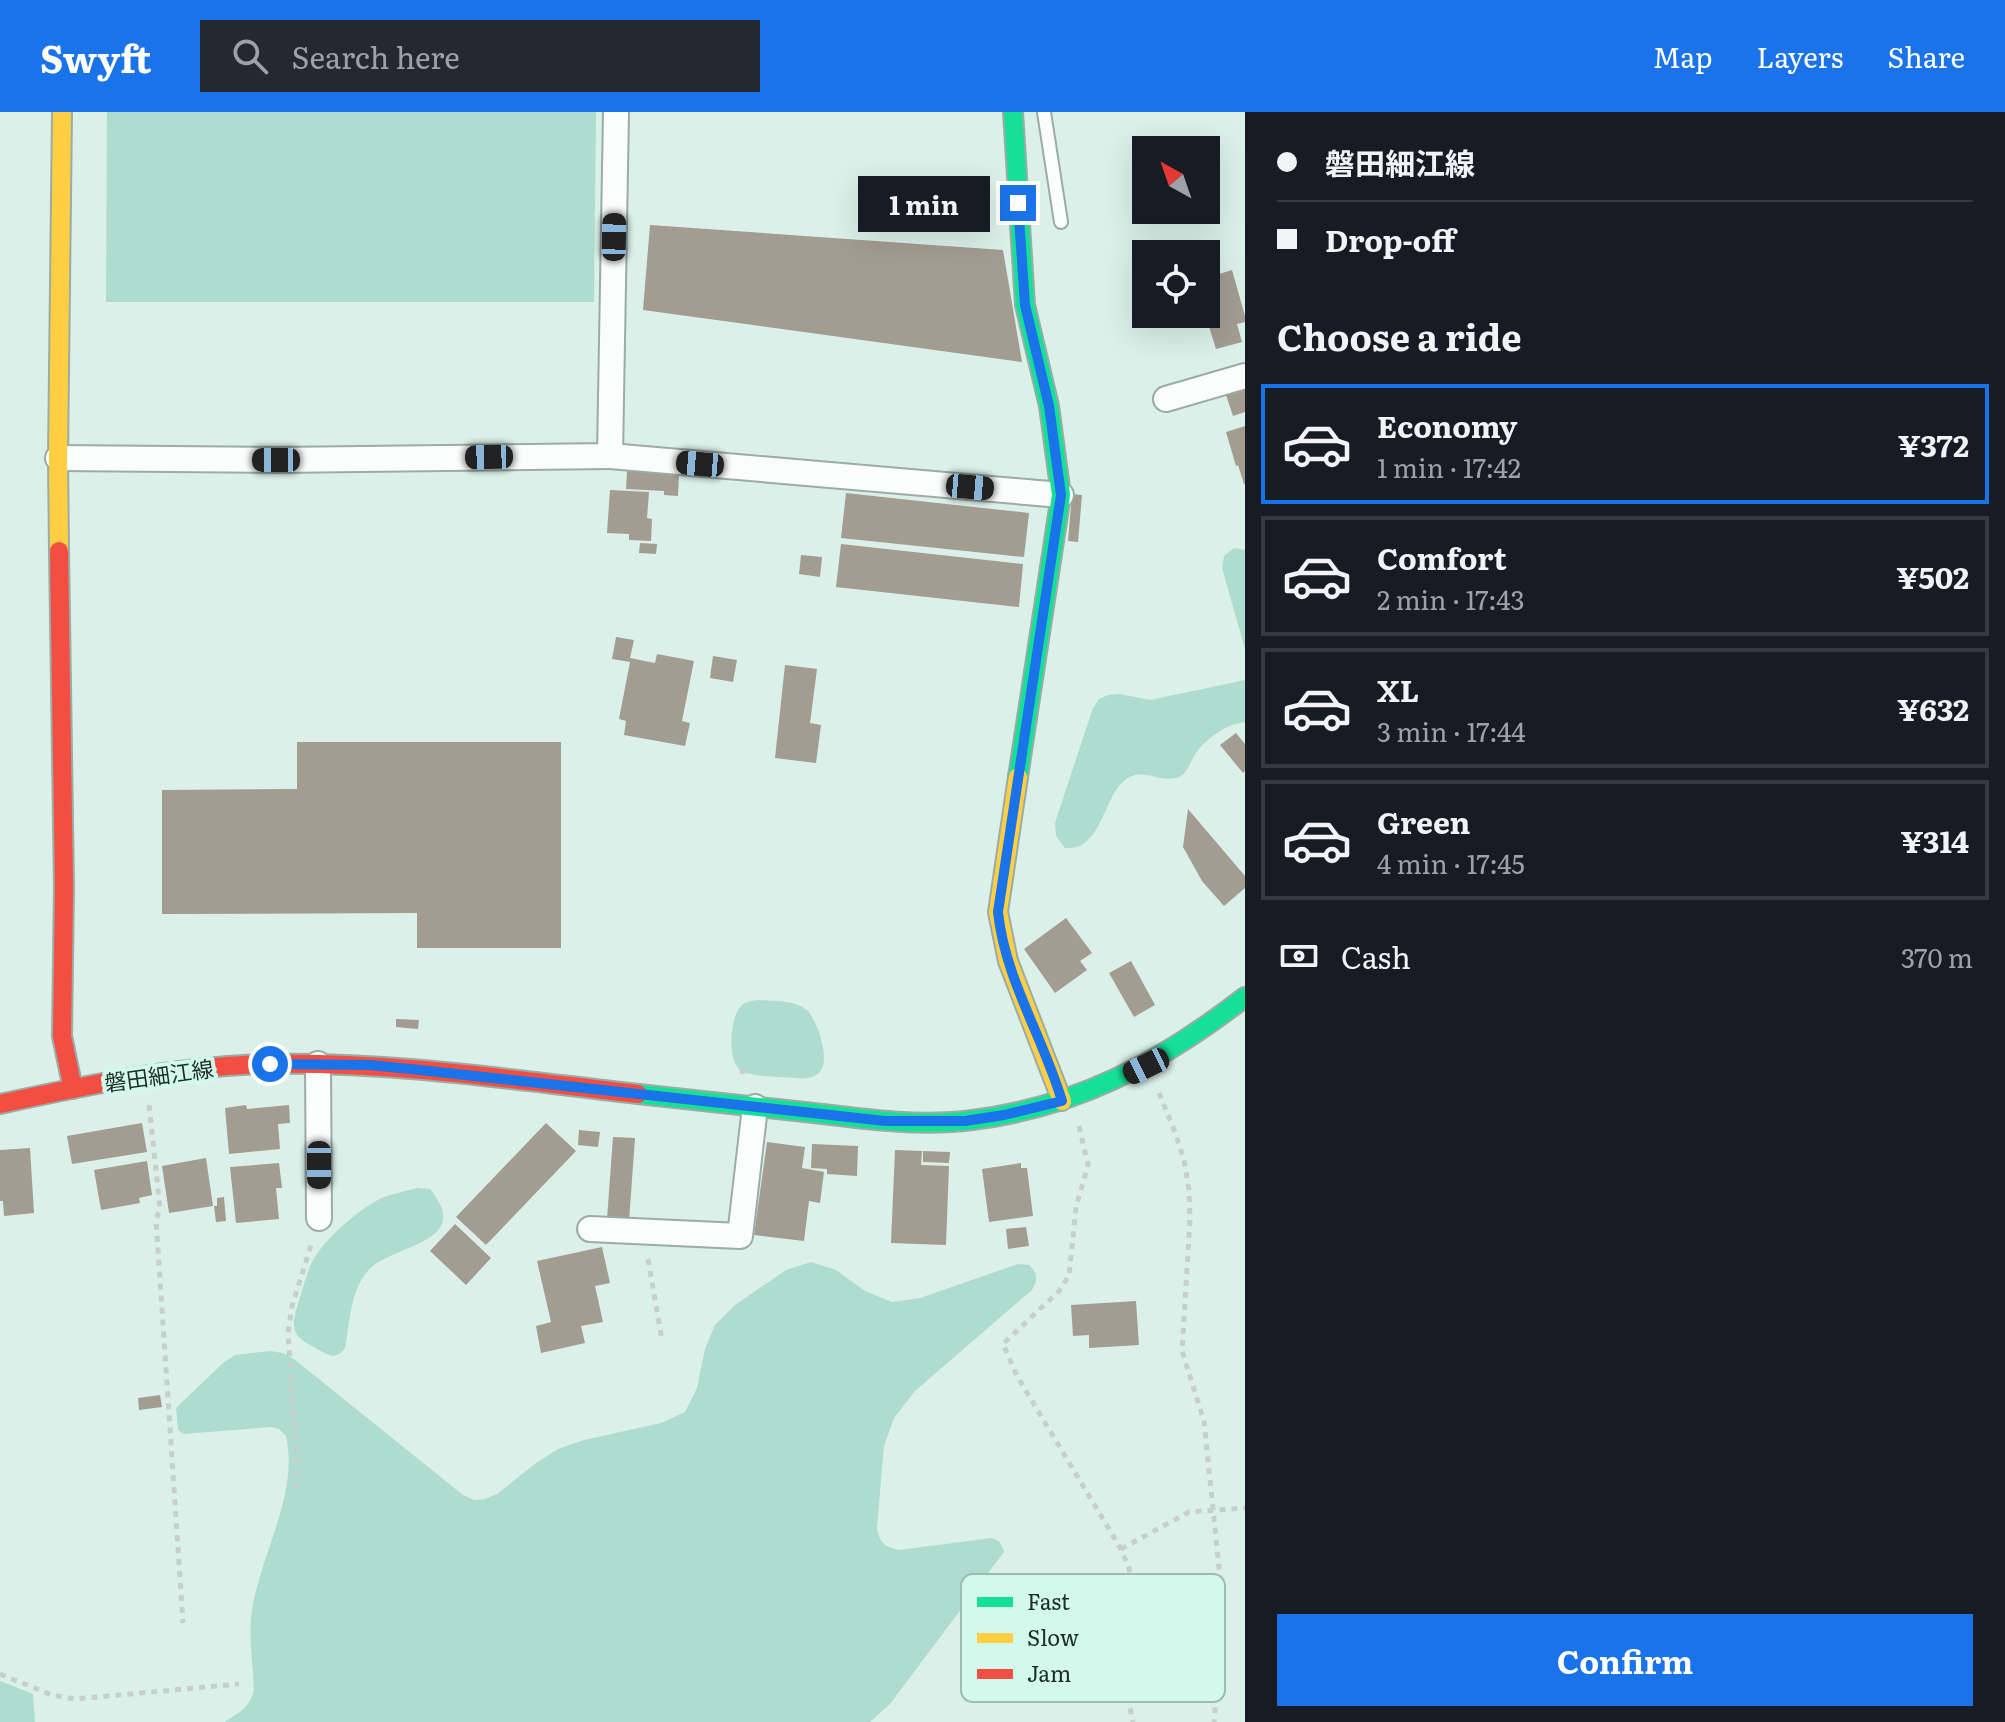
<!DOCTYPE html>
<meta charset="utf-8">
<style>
body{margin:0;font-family:Literata,"Noto Sans JP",serif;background:#242831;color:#f1f3f6;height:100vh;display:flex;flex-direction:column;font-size:30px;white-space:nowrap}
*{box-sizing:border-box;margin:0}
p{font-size:26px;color:#9ea1a6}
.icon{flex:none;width:44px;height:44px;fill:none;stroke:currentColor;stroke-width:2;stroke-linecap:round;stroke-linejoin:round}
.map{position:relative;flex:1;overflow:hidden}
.sheet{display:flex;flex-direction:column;background:#171b24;width:760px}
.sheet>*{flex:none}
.banner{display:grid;align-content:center;height:176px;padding:0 32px;background:#171b24}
.needle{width:52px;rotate:320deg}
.fabs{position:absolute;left:1132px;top:24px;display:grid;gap:16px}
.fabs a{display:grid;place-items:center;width:88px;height:88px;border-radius:0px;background:#171b24;box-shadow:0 8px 32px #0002;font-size:40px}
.end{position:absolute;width:36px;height:36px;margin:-18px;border:10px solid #1a73e8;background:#fff;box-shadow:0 0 0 4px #fff}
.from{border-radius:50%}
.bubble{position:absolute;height:56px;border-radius:0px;background:#171b24;box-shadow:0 8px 32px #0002;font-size:26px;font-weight:700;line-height:56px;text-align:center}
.car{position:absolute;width:24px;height:48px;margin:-24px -12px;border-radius:10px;box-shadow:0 0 6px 2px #0007;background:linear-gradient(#222 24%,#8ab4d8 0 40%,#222 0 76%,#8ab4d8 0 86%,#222 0)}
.banner b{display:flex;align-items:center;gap:28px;height:76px;font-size:30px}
.banner b+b{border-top:2px solid #363941}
.banner i{width:20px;height:20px;background:#f1f3f6}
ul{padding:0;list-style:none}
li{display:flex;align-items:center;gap:24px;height:120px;margin:0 16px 12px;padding:0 16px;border:4px solid #363941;border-radius:0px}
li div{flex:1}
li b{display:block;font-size:30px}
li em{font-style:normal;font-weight:700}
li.selected{border-color:#1a73e8}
li>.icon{width:72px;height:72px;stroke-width:1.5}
h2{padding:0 32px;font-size:36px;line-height:96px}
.pay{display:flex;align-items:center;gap:20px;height:88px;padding:0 32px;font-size:30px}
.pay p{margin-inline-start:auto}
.cta{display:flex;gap:16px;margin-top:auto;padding:16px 32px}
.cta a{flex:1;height:92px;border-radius:0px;background:#1a73e8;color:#fff;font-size:32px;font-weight:700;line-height:92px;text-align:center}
header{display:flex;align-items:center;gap:48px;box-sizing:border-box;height:112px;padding:0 40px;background:#1a73e8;color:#fff}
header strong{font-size:38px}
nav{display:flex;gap:44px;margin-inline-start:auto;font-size:28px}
.search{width:560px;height:72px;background:#242831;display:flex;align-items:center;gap:20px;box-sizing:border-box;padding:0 28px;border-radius:0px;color:#9ea1a6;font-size:30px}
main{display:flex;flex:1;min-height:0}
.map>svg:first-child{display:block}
</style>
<header>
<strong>Swyft</strong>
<div class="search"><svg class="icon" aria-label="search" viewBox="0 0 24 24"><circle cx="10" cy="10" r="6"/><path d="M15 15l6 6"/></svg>Search here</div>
<nav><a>Map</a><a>Layers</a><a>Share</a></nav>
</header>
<main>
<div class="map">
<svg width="1245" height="1610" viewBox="0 0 1245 1610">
<rect width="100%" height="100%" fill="#dbf0e9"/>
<g fill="#aeddcf">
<polygon points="107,0 596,0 594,190 106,190"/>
<polygon points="1234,436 1245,438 1245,537 1222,456 1224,444"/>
<path d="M 1245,568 L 1245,610 C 1227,612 1210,624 1198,638 C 1191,646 1188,664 1176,666 C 1155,671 1138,650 1118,675 C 1106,691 1098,729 1077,735 C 1073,736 1069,736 1065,736 L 1056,724 L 1055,711 L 1093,596 L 1099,587 L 1108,583 L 1120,582 L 1150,588 Z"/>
<path d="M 758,888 C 773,889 795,888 807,898 C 812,903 816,913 819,920 C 826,943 831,970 795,966 C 782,965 750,965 740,958 C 727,948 730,905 741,894 C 746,889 752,889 758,888 Z"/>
<path d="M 417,1076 L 430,1077 C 476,1133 389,1132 367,1160 C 350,1179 350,1212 345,1236 C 336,1248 330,1244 319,1238 C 311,1233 299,1229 295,1219 C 292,1210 296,1198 299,1189 C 304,1174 307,1157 316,1143 C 329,1124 356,1100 376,1089 C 388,1082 403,1080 417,1076 Z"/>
<path d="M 811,1150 L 836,1158 L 865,1179 L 892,1190 L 920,1186 L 1018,1152 L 1029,1153 C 1038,1162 1038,1168 1032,1178 L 915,1279 L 894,1306 L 884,1334 L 877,1415 C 879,1430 884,1435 899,1438 L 991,1426 C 1000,1428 1002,1432 1004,1440 L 890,1592 L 870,1610 L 224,1610 C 240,1600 249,1597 254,1578 C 253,1552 248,1524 252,1498 C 261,1441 299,1382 286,1324 L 279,1317 L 271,1315 L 184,1322 L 178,1318 L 176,1296 L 223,1251 L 235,1243 L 270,1239 L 283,1241 L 294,1247 L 463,1383 L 474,1388 L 485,1387 L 497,1382 L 536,1351 L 558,1337 L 584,1328 L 661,1311 L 685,1300 L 697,1276 L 705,1237 L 715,1213 L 735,1193 L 786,1158 Z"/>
<polygon points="0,1569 33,1582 35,1610 0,1610"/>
</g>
<g fill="#a29c91">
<polygon points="650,113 1003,138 1022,250 643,198"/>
<polygon points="1232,158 1245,204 1245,210 1237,212 1242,230 1216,237 1205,202 1206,166"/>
<polygon points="1245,273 1245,300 1233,304 1225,280"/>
<polygon points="1245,314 1245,372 1244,372 1238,353 1236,354 1226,320"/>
<polygon points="627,359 679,363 678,384 664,383 664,379 626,377"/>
<polygon points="610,378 649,380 647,406 652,407 651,429 629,428 629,422 607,421"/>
<polygon points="846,381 1029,401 1024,445 841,426"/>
<polygon points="1072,382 1082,383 1078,430 1068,429"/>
<polygon points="640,431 657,432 656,442 639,441"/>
<polygon points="841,432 1023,452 1019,495 836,475"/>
<polygon points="801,443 822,445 820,465 799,462"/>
<polygon points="616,525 634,528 630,546 655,551 657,542 694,549 682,609 690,611 685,634 624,623 626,609 619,607 630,550 612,547"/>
<polygon points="713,544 737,548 733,570 710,566"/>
<polygon points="785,553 817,557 810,611 821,613 816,651 775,646"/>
<polygon points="1236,621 1245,632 1245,659 1243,661 1220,633"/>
<polygon points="297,630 561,630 561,836 417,836 417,801 162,802 162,678 297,677"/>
<polygon points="1188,697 1245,764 1245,776 1224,794 1202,769 1183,735"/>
<polygon points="1066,806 1092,841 1080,849 1087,858 1055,881 1024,837"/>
<polygon points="1131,849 1155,893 1134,905 1109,861"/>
<polygon points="396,907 419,908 418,917 396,915"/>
<polygon points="246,993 247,997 289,993 290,1011 278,1012 280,1037 229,1042 225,996"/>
<polygon points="142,1011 147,1040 72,1052 67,1024"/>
<polygon points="546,1011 576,1039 486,1133 456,1105"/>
<polygon points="579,1018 600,1020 598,1035 578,1033"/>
<polygon points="613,1025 635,1026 629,1109 607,1107"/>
<polygon points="767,1030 805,1035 802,1056 824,1060 820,1091 809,1089 804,1129 754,1123"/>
<polygon points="812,1032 858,1034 857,1064 827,1062 827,1057 811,1056"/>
<polygon points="30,1036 34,1101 4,1104 3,1089 0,1089 0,1038"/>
<polygon points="895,1038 922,1039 921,1053 949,1054 946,1133 891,1131"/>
<polygon points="923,1039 950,1040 949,1051 923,1050"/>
<polygon points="206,1046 213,1094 169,1101 162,1054"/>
<polygon points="147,1049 152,1083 139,1086 140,1091 101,1098 94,1058"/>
<polygon points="279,1051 282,1076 276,1076 279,1107 236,1111 230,1055"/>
<polygon points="1021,1051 1021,1056 1027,1056 1033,1104 989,1110 982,1057"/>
<polygon points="224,1085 226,1109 216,1110 214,1094 217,1094 217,1086"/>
<polygon points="455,1112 491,1146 466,1173 430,1139"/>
<polygon points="1026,1115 1029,1134 1008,1137 1006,1117"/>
<polygon points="602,1135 610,1171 595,1174 603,1210 581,1214 585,1231 541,1241 536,1214 551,1210 537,1149"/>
<polygon points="1136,1189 1139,1233 1089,1236 1089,1223 1073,1224 1071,1193"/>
<polygon points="160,1283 162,1295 139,1298 138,1286"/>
</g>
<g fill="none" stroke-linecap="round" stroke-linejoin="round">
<defs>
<polyline id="lane" points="1044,0 1061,110"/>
<g id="street">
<polyline points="1166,287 1245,264"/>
<polyline points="610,344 1061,383"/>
<polyline points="58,346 276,348 610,344 616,0"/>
<polyline points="318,952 319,1106"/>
<polyline points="590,1117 740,1124 755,995"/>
</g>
<g id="fast">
<polyline points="1013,0 1025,193 1049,294 1061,383 1018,665"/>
<path d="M 638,982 C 697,988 755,995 814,1001 C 864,1007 915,1014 965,1009 C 1074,997 1160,951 1245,885"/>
</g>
<g id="slow">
<polyline points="59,439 58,346 62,0"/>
<polyline points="1018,665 998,800 1008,849 1062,989"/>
</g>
<g id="jam">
<polyline points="59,439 64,775 62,924 73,977"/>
<path d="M 0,992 C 87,973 174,955 264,952 C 389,949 514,968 638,982"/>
</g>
</defs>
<use href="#lane" stroke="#9baba6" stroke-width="16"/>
<use href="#street" stroke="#9baba6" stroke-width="28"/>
<use href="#fast" stroke="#9baba6" stroke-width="22"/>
<use href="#slow" stroke="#9baba6" stroke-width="22"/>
<use href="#jam" stroke="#9baba6" stroke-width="22"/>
<g stroke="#c7cfcd" stroke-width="5" stroke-dasharray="6 6" stroke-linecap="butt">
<polyline points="742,962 743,950"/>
<polyline points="1159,981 1175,1020 1184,1048 1189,1078 1190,1108 1182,1239 1204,1309 1220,1465 1222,1510 1214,1610"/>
<polyline points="149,993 160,1096 156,1108 183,1511"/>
<polyline points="1079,1014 1088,1053 1076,1095 1069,1164 1059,1179 1003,1232 1017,1264 1121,1437 1129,1456 1132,1475 1121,1544 1122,1560 1133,1610"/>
<polyline points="648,1147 662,1228"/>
<polyline points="296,1376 297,1357 288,1222 292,1194 312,1130"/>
<polyline points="1121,1437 1189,1400 1245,1396"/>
<polyline points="0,1562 52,1583 75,1587 239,1572"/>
</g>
<use href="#lane" stroke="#fafdfc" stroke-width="12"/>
<use href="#street" stroke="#fafdfc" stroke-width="24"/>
<use href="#fast" stroke="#16e098" stroke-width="18"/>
<use href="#slow" stroke="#ffcf43" stroke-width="18"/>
<use href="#jam" stroke="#f24e42" stroke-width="18"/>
</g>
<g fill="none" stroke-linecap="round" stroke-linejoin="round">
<path stroke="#1a73e8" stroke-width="10" d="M 270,952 L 370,953 L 420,958 L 885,1009 L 965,1009 L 1004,1003 L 1062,989 C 1043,925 1005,867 998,800 L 1061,383 L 1049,294 L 1025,193 L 1018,91"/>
</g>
<g text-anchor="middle" stroke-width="8" stroke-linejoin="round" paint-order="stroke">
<g font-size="22" fill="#1f2d29" stroke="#d3f8ec">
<text transform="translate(159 964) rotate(-8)" y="8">磐田細江線</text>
</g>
</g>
<rect x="961" y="1462" width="264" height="128" rx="12" fill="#d3f8ec" stroke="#9dbbb2" stroke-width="2"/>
<rect x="977" y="1485" width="36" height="10" fill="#16e098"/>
<rect x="977" y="1521" width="36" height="10" fill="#ffcf43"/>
<rect x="977" y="1557" width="36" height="10" fill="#f24e42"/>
<g font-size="22" fill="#1f2d29">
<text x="1027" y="1498">Fast</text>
<text x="1027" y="1534">Slow</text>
<text x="1027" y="1570">Jam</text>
</g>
</svg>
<div class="fabs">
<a><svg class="needle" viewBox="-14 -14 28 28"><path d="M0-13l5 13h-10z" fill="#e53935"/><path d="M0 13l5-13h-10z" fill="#9ea1a6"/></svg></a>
<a><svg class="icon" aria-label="locate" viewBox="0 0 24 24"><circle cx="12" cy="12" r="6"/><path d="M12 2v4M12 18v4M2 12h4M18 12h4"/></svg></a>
</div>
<i class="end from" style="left:270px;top:952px"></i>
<i class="end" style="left:1018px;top:91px"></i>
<div class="bubble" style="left:858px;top:64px;width:132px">1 min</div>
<i class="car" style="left:614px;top:125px;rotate:1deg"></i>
<i class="car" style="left:489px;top:345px;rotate:269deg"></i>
<i class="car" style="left:276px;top:348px;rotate:270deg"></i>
<i class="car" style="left:700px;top:352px;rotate:275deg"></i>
<i class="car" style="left:970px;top:375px;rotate:95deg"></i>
<i class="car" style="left:1146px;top:954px;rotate:244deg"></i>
<i class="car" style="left:319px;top:1053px;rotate:180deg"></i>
</div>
<section class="sheet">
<div class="banner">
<b><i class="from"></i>磐田細江線</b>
<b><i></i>Drop-off</b>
</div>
<h2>Choose a ride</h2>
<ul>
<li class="selected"><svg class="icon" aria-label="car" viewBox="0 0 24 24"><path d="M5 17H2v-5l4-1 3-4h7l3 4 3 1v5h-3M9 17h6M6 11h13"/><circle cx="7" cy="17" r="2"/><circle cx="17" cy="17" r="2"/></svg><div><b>Economy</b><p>1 min · 17:42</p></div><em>¥372</em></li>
<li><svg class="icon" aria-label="car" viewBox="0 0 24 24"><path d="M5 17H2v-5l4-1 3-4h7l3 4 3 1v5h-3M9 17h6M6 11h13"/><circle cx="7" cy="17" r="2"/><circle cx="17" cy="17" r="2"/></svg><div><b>Comfort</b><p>2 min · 17:43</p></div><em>¥502</em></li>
<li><svg class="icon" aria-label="car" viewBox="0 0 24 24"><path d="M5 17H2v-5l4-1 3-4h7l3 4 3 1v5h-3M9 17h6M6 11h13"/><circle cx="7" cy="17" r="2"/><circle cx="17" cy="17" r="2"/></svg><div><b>XL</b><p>3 min · 17:44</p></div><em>¥632</em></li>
<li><svg class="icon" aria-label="car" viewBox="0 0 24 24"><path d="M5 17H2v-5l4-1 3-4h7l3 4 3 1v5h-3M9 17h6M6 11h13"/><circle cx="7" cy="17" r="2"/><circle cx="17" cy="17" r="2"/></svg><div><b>Green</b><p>4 min · 17:45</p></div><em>¥314</em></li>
</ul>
<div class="pay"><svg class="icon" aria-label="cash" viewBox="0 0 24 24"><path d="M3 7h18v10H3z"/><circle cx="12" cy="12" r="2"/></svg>Cash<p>370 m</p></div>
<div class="cta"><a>Confirm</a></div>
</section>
</main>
